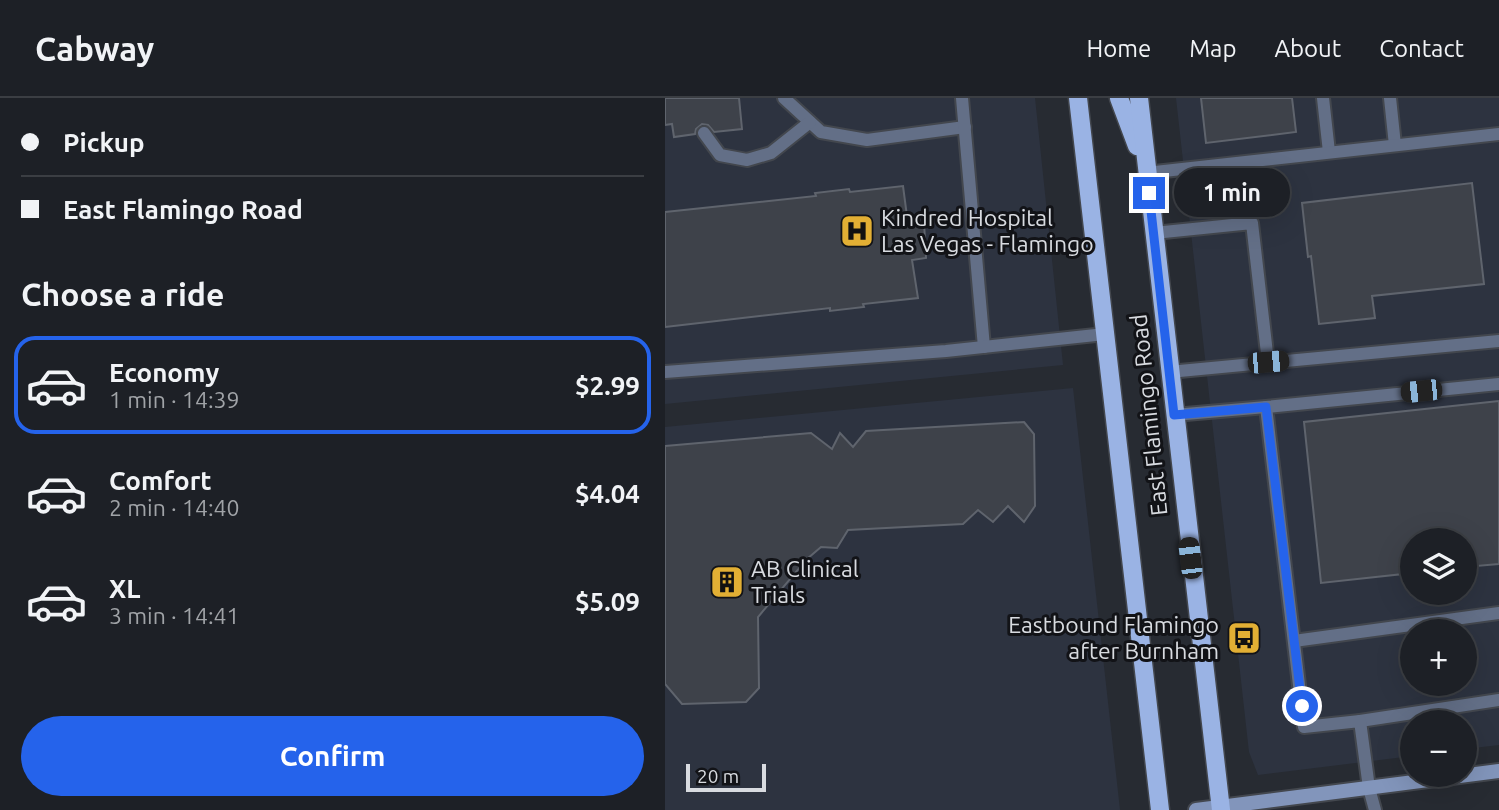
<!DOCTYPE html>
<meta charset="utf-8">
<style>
body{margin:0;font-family:Ubuntu,sans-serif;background:#2a2d32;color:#f1f3f6;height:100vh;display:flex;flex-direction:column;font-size:26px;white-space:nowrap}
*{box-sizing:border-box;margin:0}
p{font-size:23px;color:#a0a3a7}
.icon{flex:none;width:38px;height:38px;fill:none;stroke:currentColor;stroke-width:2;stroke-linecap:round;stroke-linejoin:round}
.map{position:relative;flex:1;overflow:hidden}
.panel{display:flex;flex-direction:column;background:#1d2026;width:665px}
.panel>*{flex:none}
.banner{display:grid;align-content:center;height:154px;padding:0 21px;background:#1d2026}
.fabs{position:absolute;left:735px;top:430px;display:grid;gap:14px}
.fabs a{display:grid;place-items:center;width:77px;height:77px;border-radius:50%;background:#1d2026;box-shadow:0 7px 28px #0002,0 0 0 2px #3b3e43;font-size:35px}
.scale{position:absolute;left:21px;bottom:18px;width:80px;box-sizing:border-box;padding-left:7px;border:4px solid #d8dbe0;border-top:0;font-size:19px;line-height:24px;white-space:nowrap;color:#d8dbe0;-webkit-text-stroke:5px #121317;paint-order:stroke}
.end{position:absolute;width:32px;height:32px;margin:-16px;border:9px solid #2563eb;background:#fff;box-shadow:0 0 0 4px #fff}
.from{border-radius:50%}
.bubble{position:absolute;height:49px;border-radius:24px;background:#1d2026;box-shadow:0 7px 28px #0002,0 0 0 2px #3b3e43;font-size:23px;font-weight:700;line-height:49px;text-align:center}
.car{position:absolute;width:21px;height:42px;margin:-21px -10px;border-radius:9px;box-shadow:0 0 5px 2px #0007;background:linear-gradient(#222 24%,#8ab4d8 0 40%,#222 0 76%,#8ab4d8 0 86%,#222 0)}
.banner b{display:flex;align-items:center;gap:24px;height:66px;font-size:26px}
.banner b+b{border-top:2px solid #3b3e43}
.banner i{width:18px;height:18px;background:#f1f3f6}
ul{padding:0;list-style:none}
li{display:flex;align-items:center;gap:21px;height:98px;margin:0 14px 10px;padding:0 7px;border:4px solid transparent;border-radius:21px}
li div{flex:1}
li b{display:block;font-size:26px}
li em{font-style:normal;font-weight:700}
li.selected{border-color:#2563eb}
li>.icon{width:63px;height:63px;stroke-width:1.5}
h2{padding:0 21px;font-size:32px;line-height:84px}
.action{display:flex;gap:14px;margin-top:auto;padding:14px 21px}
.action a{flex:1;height:80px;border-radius:42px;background:#2563eb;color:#fff;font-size:28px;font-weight:700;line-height:80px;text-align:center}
header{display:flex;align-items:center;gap:42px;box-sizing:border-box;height:98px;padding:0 35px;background:#1d2026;border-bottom:2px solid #3b3e43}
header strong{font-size:33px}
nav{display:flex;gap:38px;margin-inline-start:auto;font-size:24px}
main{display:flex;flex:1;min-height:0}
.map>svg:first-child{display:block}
</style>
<header>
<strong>Cabway</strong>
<nav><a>Home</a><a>Map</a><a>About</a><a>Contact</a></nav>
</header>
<main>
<section class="panel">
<div class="banner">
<b><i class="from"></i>Pickup</b>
<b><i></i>East Flamingo Road</b>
</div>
<h2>Choose a ride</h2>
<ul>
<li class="selected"><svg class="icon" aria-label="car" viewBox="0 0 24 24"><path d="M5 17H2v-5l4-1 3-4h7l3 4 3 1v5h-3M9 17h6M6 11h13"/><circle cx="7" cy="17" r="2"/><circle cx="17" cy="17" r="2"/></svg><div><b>Economy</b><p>1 min · 14:39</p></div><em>$2.99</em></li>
<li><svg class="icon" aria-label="car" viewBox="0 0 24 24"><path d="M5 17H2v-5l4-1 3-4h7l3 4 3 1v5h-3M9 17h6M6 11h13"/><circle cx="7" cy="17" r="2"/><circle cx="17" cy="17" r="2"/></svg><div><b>Comfort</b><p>2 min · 14:40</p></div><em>$4.04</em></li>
<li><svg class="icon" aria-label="car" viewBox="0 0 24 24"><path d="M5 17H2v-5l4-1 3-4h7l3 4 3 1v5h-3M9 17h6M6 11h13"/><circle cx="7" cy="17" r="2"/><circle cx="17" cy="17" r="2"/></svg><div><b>XL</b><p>3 min · 14:41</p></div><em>$5.09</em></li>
</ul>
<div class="action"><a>Confirm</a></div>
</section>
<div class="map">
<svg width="834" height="712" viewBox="0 0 834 712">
<rect width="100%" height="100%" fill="#272b32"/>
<g fill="#2d3340" fill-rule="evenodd">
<polygon points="0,0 370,0 398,267 0,306"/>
<path d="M 511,0 L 834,0 L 834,647 L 800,651 L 800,625 L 747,625 L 747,658 L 593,677 L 584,654 ZM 747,443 L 800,443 L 800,495 L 747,495 ZM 747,534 L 800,534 L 800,586 L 747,586 Z"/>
<polygon points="408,290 455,712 0,712 0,329"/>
</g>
<g fill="#3e424a" stroke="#5f646d" stroke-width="2">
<polygon points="0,0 74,0 77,31 49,34 43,27 37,26 31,31 30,36 9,39 7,26 0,27"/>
<polygon points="536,0 627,0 631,34 541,45"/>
<polygon points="807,85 819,186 707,198 710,220 654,226 646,158 643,159 637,105"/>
<polygon points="238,88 243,126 259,124 261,160 247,162 253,200 198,206 199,209 165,213 165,210 0,229 0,114 151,98 150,95 184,91 185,94"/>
<polygon points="834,303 834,466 800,469 800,443 747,443 747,475 656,485 639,324"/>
<polygon points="359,324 369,336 370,408 359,424 343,408 328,424 313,412 298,426 183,432 172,450 156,449 142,461 93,519 94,590 81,604 17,606 0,586 0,348 146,335 167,351 175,335 188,349 201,333"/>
</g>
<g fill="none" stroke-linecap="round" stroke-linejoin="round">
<defs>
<g id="lane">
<polyline points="119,0 156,34 202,42 300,29"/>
<polyline points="297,0 319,249"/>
<polyline points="658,0 664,54"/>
<polyline points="725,0 730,47"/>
<polyline points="39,35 55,57 82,62 106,55 145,24"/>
<polyline points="481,75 834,36"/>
<polyline points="489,135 587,125 603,264"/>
<polyline points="0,274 281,253 440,236"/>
<polyline points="504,274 834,243"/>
<polyline points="509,317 601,309"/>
<polyline points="629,543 834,515"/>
<polyline points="695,623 834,602"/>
<polyline points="710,712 704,690 695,623 639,629 601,309 834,286"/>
</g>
<polyline id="secondary" points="531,712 834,673"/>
<g id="primary">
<polyline points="413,0 495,712"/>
<polyline points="454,0 472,48"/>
<polyline points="474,0 556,712"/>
</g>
</defs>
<use href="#lane" stroke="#43474e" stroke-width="16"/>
<use href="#secondary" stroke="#43474e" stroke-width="18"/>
<use href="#primary" stroke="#43474e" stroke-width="21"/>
<use href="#lane" stroke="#636f87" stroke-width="12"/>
<use href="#secondary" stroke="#8295bb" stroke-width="14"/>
<use href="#primary" stroke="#9ab3e4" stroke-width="18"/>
</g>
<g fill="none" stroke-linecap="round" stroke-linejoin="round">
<polyline stroke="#2563eb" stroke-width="9" points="484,95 509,317 601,309 637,608"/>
</g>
<defs>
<symbol id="hospital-square" viewBox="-11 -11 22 22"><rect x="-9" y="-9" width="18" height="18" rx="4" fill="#e2af34" stroke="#121317"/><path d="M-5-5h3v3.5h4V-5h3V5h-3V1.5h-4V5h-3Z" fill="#111"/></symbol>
<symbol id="building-square" viewBox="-11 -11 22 22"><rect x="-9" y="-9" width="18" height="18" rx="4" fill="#e2af34" stroke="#121317"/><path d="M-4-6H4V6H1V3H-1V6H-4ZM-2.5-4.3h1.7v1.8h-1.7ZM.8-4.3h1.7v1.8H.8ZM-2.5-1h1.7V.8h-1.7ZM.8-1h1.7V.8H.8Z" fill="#111"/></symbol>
<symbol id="bus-square" viewBox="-11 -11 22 22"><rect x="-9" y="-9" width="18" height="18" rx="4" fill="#e2af34" stroke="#121317"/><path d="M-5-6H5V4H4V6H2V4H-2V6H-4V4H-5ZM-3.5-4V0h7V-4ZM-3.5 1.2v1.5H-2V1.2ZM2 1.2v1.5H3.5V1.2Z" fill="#111"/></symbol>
</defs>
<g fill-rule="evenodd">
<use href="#hospital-square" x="173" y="114" width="38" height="38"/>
<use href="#building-square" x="43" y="465" width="38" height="38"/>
<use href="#bus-square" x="560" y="521" width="38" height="38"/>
</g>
<g text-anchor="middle" stroke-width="6" stroke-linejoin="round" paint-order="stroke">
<g font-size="23" fill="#d8dbe0" stroke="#121317" text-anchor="start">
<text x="216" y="128">Kindred Hospital<tspan x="216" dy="26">Las Vegas - Flamingo</tspan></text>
<text x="86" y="479">AB Clinical<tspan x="86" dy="26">Trials</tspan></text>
<text x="554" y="535" text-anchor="end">Eastbound Flamingo<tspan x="554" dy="26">after Burnham</tspan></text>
</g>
<g font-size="23" fill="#d8dbe0" stroke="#121317">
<text transform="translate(484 317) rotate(-96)" y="8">East Flamingo Road</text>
</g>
</g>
</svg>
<div class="fabs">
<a><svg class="icon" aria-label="layers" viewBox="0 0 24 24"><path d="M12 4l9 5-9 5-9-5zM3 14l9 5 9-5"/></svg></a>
<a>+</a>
<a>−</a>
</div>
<div class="scale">20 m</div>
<i class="end from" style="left:637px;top:608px"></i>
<i class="end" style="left:484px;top:95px"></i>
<div class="bubble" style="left:509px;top:70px;width:116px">1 min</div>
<i class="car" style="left:603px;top:264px;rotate:85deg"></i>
<i class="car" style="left:756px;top:293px;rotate:264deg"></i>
<i class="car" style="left:525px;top:460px;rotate:353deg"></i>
</div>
</main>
